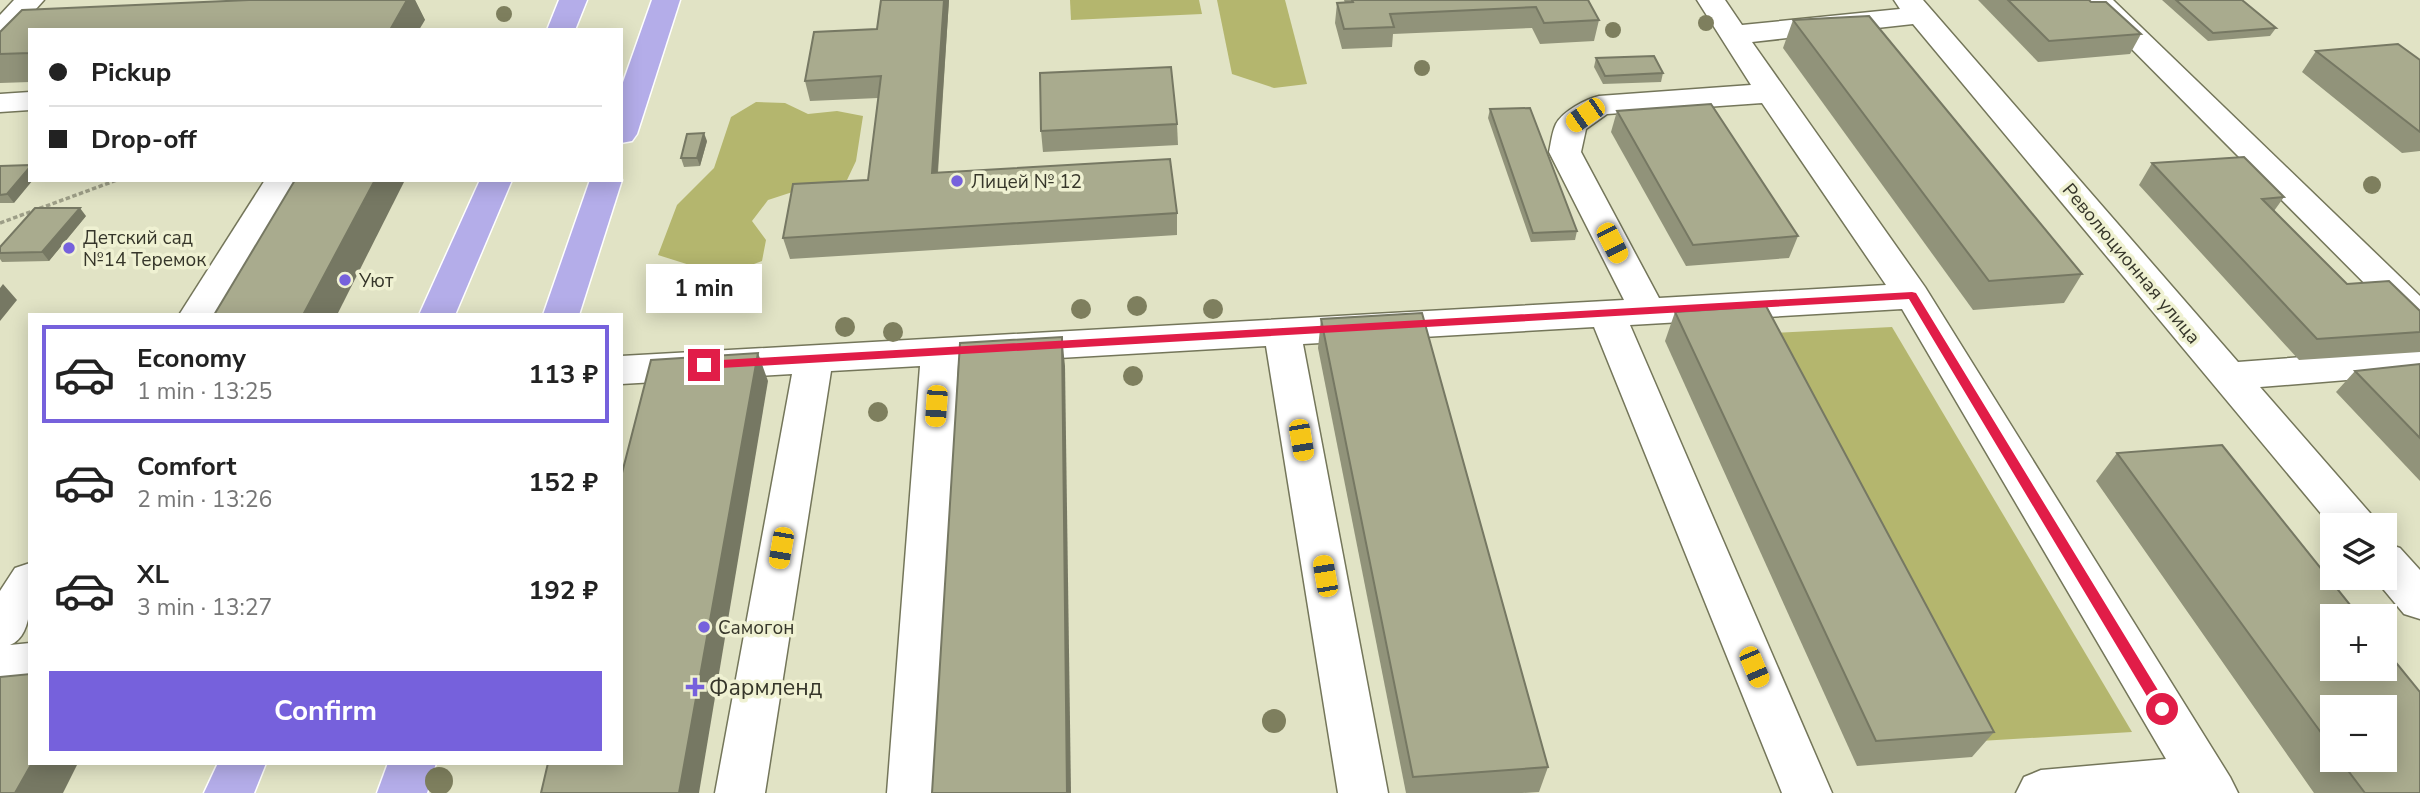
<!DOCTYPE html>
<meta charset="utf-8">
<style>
body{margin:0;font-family:"Nunito Sans",sans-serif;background:#f2f2f2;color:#222;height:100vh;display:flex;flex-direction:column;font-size:26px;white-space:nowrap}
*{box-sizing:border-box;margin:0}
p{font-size:23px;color:#767676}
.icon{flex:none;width:38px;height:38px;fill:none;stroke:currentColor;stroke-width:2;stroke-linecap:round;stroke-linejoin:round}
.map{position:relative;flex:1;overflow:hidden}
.details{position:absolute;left:28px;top:313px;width:595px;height:452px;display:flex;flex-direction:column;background:#fff;border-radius:0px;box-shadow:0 4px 18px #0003}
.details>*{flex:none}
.top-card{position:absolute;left:28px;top:28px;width:595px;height:154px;border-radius:0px;box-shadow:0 4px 18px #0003;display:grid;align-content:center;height:154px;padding:0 21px;background:#fff}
.fabs{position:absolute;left:2320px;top:513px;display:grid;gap:14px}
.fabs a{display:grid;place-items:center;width:77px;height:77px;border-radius:0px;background:#fff;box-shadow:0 4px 18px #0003;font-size:35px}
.end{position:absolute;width:32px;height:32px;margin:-16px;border:9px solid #e11d48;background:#fff;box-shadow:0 0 0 4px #fff}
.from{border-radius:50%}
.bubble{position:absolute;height:49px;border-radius:0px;background:#fff;box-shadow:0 4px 18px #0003;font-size:23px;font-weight:700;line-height:49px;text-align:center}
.car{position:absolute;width:21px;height:42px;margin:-21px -10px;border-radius:9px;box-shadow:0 0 5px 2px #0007;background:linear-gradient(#f5c518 24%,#345 0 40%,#f5c518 0 76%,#345 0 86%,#f5c518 0)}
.top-card b{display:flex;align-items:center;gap:24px;height:66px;font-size:26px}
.top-card b+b{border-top:2px solid #e0e0e0}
.top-card i{width:18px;height:18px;background:#222}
ul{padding:12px 0 0;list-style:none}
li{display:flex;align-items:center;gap:21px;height:98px;margin:0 14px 10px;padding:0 7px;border:4px solid transparent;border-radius:0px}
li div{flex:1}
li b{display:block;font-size:26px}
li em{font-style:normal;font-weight:700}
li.current{border-color:#7661dc}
li>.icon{width:63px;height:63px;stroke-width:1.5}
.button{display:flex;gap:14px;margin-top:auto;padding:14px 21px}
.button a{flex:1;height:80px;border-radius:0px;background:#7661dc;color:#fff;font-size:28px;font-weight:700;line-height:80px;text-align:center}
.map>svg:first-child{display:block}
</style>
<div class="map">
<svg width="2420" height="793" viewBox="0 0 2420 793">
<rect width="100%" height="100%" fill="#e1e3c5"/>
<g fill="#b4b66e">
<polygon points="1070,0 1199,0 1202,14 1071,20"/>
<polygon points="1217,0 1285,0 1307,84 1274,88 1232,74"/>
<polygon points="756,102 785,103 808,114 837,111 863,116 856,161 847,180 814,185 768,200 752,221 766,240 762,261 730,273 696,267 658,255 677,205 714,168 731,117"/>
<polygon points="1892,327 2132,732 1980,741 1774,333"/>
</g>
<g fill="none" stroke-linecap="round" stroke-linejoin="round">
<defs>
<g id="minor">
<polygon points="14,0 44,0 10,38 0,41 0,15"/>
<path d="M 1697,0 L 1725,0 L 1742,25 L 1900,9 L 1894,0 L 1923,0 L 2238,362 L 2420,348 L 2420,374 L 2260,387 L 2370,513 L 2376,525 L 2333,525 L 2333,528 L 1913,24 L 1752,42 L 1925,287 L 2230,777 L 2238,793 L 2016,793 L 2024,777 L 2041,770 L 2166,759 L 1902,309 L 1630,325 L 1832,793 L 1782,793 L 1594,327 L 1303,344 L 1388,793 L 1338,793 L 1266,346 L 958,364 L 937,793 L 887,793 L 920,366 L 831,371 L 765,793 L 715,793 L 792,374 L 621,384 L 621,356 L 1624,300 L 1549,152 C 1551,143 1552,132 1556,124 C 1563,111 1586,99 1599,96 L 1751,85 ZM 1762,103 L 1886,285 L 1659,298 L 1581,152 L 1586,129 L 1607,114 Z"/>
<polygon points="2083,0 2113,0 2420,296 2420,330 2407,326"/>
<polygon points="30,92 30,110 0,112 0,94"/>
<polygon points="265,180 298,180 215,315 179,315"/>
<polygon points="2385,543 2400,548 2420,570 2420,619 2404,614 2374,578 2385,578"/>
<path d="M 30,563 C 30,586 36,635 10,645 L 30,643 L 30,683 L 0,685 L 0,591 L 15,568 Z"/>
</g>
<g id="major">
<polygon points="559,0 587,0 575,30 547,30"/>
<polygon points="652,0 680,0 637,134 632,141 621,143 621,88"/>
<polygon points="621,178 622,180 579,315 543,315 590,180"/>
<polygon points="480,180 512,180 455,315 419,315"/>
<polygon points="218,763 266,763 254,793 204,793"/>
<polygon points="388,763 436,763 427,793 377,793"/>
</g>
</defs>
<use href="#minor" stroke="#74765a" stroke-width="3"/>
<use href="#major" stroke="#fff" stroke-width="3"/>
<polyline stroke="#9d9e87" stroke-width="3.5" stroke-dasharray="4.5 2.5" stroke-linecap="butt" points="0,223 117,180"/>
<use href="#minor" fill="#fff" fill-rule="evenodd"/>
<use href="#major" fill="#b4ade9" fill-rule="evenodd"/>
</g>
<g fill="#7e7f5e">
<circle cx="504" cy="14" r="8"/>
<circle cx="1706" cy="23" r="8"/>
<circle cx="1613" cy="30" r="8"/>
<circle cx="1422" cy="68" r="8"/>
<circle cx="2372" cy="185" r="9"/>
<circle cx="1137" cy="306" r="10"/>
<circle cx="1081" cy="309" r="10"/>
<circle cx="1213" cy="309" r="10"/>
<circle cx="845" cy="327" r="10"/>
<circle cx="893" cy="332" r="10"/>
<circle cx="1133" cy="376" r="10"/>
<circle cx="878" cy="412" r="10"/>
<circle cx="1274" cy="721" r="12"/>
<circle cx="439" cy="781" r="14"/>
</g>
<g fill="#91937a" fill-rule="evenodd">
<polygon points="249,0 415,0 425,20 30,30 30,82 0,83 0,32"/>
<polygon points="949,0 938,173 1177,213 1177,235 790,259 783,238 868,180 878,98 810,101 805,81 877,29"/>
<polygon points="1344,0 1588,0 1599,20 1594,41 1540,44 1532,28 1393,34 1392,47 1342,49 1335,23 1337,3 1345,3"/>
<polygon points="1978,0 2089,0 2141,34 2130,54 2038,62"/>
<polygon points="2162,0 2242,0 2276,28 2270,36 2208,41"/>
<polygon points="1793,20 2082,274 2064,303 1973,310 1783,48"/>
<polygon points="2316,51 2420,60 2420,151 2402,153 2302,72"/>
<polygon points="1596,58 1663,73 1661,82 1603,84 1594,67"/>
<polygon points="1490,109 1577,231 1575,240 1531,242 1488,118"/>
<polygon points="1617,111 1798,236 1789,258 1686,266 1611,132"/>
<polygon points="1177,124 1178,145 1043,152 1041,131"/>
<polygon points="707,141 700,166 684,167 681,158"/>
<polygon points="2152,163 2284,197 2274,211 2347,284 2420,311 2420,352 2299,360 2139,185"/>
<polygon points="0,166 14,203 0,203"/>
<polygon points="86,216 49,261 2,262 0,259 0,247"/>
<polygon points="1675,312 1994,732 1972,757 1857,766 1665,341"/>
<polygon points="1321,319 1548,767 1539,792 1522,793 1406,793 1318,348"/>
<polygon points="2420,364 2420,481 2336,392 2355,371"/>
<path d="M 2117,453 L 2420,793 L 2314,793 L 2096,481 ZM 2333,707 L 2385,760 L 2333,760 Z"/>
</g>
<g fill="#767863">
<polygon points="407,0 415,0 425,20 419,30 390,30"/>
<polygon points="944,0 949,0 936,195 932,173"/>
<polygon points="704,133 707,141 700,166 697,158"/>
<polygon points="30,167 30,180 33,180 14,203 7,194"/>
<polygon points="375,180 405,180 337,315 303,315"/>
<polygon points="80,208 86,216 49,261 42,252"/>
<polygon points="3,284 17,300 0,321 0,288"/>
<polygon points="1062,337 1065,366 1071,793 1067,793"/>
<polygon points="758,353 768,381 699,793 679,793"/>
<polygon points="32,763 78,763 63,793 15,793"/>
</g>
<g fill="#a9ab8e" stroke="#767863" stroke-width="2">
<polygon points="249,0 407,0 390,30 30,30 30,53 0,54 0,32 22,10"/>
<polygon points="881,0 944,0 932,173 1170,159 1177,213 783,238 793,184 868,180 881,76 805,81 814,32 877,29"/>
<polygon points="1352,0 1588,0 1599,20 1544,23 1536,7 1390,14 1394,27 1344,29 1337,3 1353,2"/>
<polygon points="2008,0 2089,0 2091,2 2106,2 2141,34 2049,41"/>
<polygon points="2176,0 2242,0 2276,28 2213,33"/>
<polygon points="1869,16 2082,274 1989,281 1793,20"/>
<polygon points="2398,44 2420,60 2420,132 2316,51"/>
<polygon points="1654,56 1663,73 1605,76 1596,58"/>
<polygon points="1171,67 1177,124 1041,131 1040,73"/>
<polygon points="1711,104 1798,236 1693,245 1617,111"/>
<polygon points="1530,108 1577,231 1533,233 1490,109"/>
<polygon points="704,133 697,158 681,158 687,134"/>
<polygon points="2244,157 2284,197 2262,199 2347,284 2389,281 2420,311 2420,332 2317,339 2152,163"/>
<polygon points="30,165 30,167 7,194 0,195 0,166"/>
<polygon points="295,180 375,180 303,315 214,315"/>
<polygon points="35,208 80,208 42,252 0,253 0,247"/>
<polygon points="1766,306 1994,732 1876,741 1675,312"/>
<polygon points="1422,313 1548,767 1413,777 1321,319"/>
<polygon points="1062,337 1067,793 932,793 960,343"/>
<polygon points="758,353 679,793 541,793 548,763 621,763 621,477 651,360"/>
<polygon points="2420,364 2420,438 2355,371"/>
<polygon points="2222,445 2359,616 2333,616 2333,668 2385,668 2385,649 2420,692 2420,793 2365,793 2340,760 2385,760 2385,707 2333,707 2333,749 2117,453"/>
<polygon points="30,674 30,763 32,763 15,793 0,793 0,677"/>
</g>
<polygon fill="#e11d48" points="1912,292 1916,293 2167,705 2167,713 2157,713 1909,299 704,369 698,365 704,361"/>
<g fill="#7661dc" stroke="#eff1d2" stroke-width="2.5">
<circle cx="957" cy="181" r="7"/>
<circle cx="69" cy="248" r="7"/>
<circle cx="345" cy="280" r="7"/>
<circle cx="704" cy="627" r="7"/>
<path d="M691.5 676.5h7v7h7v7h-7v7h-7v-7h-7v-7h7z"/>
</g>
<g text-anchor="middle" stroke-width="7" stroke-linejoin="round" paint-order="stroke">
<g font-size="19" fill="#36362a" stroke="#eff1d2" text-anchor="start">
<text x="971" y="188">Лицей № 12</text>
<text x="83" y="244">Детский сад<tspan x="83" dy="22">№14 Теремок</tspan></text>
<text x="359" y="287">Уют</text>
<text x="718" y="634">Самогон</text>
</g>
<g font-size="19" fill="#36362a" stroke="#eff1d2">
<text transform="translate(2132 263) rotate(50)" y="7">Революционная улица</text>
</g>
<g font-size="23" fill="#36362a" stroke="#eff1d2" text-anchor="start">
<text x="709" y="695">Фармленд</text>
</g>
</g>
</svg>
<div class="fabs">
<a><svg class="icon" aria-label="layers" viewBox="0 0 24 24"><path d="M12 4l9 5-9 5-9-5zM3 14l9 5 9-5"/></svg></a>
<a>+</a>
<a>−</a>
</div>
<i class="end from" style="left:2162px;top:709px"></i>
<i class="end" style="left:704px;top:365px"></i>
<div class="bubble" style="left:646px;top:264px;width:116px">1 min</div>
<i class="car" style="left:1585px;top:115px;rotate:235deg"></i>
<i class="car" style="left:1612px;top:243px;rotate:153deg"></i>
<i class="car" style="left:936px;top:406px;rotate:184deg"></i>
<i class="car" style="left:1301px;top:440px;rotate:170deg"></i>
<i class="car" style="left:781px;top:548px;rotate:190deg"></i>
<i class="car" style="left:1325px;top:576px;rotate:350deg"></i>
<i class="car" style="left:1754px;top:667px;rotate:157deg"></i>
<div class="top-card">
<b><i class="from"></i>Pickup</b>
<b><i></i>Drop-off</b>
</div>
<section class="details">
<ul>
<li class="current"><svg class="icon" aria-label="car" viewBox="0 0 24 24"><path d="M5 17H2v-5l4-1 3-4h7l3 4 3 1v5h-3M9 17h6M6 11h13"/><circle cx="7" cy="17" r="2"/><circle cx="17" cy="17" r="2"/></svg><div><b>Economy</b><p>1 min · 13:25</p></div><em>113 ₽</em></li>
<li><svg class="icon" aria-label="car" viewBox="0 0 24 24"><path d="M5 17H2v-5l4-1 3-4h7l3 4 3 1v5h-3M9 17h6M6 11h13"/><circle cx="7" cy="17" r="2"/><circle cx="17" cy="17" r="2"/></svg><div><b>Comfort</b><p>2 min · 13:26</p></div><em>152 ₽</em></li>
<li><svg class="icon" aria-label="car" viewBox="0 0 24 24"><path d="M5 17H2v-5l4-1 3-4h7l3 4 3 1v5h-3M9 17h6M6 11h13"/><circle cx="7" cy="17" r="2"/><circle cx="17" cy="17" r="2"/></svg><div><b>XL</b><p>3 min · 13:27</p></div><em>192 ₽</em></li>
</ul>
<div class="button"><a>Confirm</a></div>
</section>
</div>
